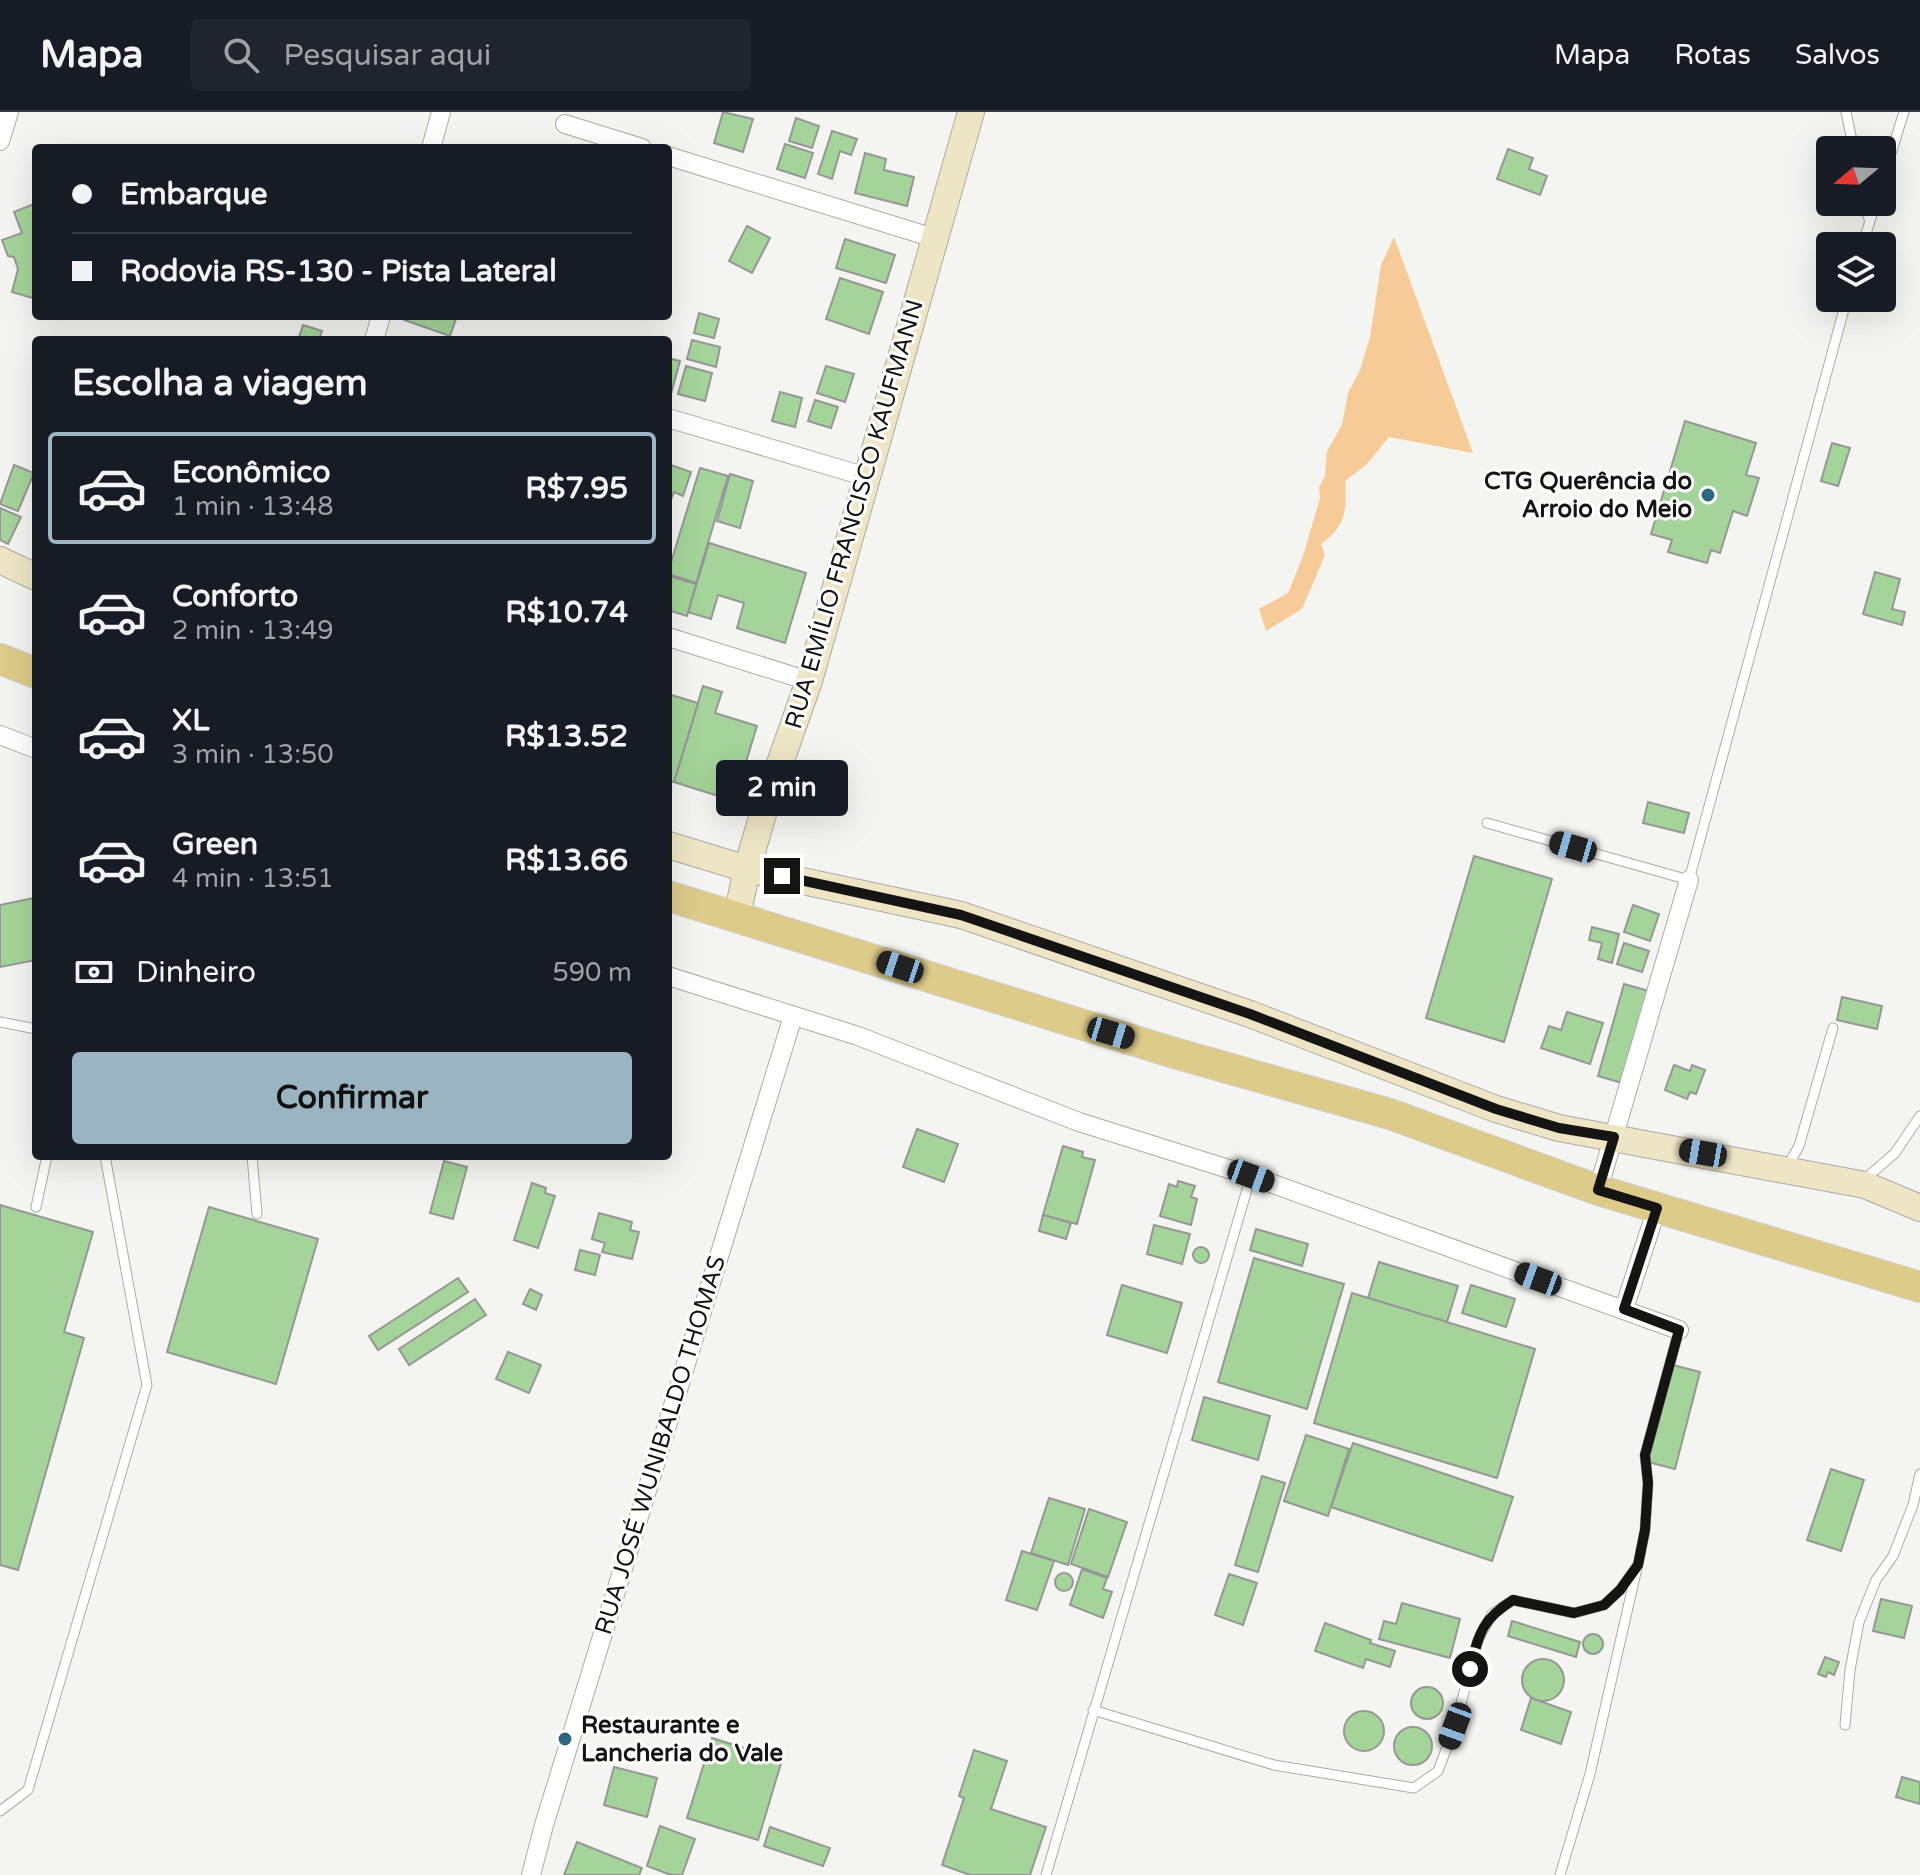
<!DOCTYPE html>
<html lang="pt">
<meta charset="utf-8">
<style>
body{margin:0;font-family:"Varela Round",sans-serif;background:#20242c;color:#f1f3f6;height:100vh;display:flex;flex-direction:column;font-size:30px;white-space:nowrap}
*{box-sizing:border-box;margin:0}
p{font-size:26px;color:#9ea1a6}
.icon{flex:none;width:44px;height:44px;fill:none;stroke:currentColor;stroke-width:2;stroke-linecap:round;stroke-linejoin:round}
.map{position:relative;flex:1;overflow:hidden}
.sheet{position:absolute;left:32px;top:224px;width:640px;height:824px;display:flex;flex-direction:column;background:#171b24;border-radius:8px;box-shadow:0 8px 32px #0002}
.sheet>*{flex:none}
.top-card{position:absolute;left:32px;top:32px;width:640px;height:176px;border-radius:8px;box-shadow:0 8px 32px #0002;display:grid;align-content:center;height:176px;padding:0 40px;background:#171b24}
.needle{width:52px;rotate:251deg}
.fabs{position:absolute;left:1816px;top:24px;display:grid;gap:16px}
.fabs a{display:grid;place-items:center;width:80px;height:80px;border-radius:8px;background:#171b24;box-shadow:0 8px 32px #0002;font-size:40px}
.end{position:absolute;width:36px;height:36px;margin:-18px;border:10px solid #141513;background:#fff;box-shadow:0 0 0 4px #fff}
.from{border-radius:50%}
.bubble{position:absolute;height:56px;border-radius:8px;background:#171b24;box-shadow:0 8px 32px #0002;font-size:26px;font-weight:800;line-height:56px;text-align:center}
.car{position:absolute;width:24px;height:48px;margin:-24px -12px;border-radius:10px;box-shadow:0 0 6px 2px #0007;background:linear-gradient(#222 24%,#8ab4d8 0 40%,#222 0 76%,#8ab4d8 0 86%,#222 0)}
.top-card b{display:flex;align-items:center;gap:28px;height:76px;font-size:30px}
.top-card b+b{border-top:2px solid #363941}
.top-card i{width:20px;height:20px;background:#f1f3f6}
ul{padding:0;list-style:none}
li{display:flex;align-items:center;gap:24px;height:112px;margin:0 16px 12px;padding:0 24px;border:4px solid transparent;border-radius:8px}
li div{flex:1}
li b{display:block;font-size:30px}
li em{font-style:normal;font-weight:800}
li.on{border-color:#9ab4c1}
li>.icon{width:72px;height:72px;stroke-width:1.5}
h2{padding:0 40px;font-size:36px;line-height:96px}
.pay{display:flex;align-items:center;gap:20px;height:88px;padding:0 40px;font-size:30px}
.pay p{margin-inline-start:auto}
.primary-button{display:flex;gap:16px;margin-top:auto;padding:16px 40px}
.primary-button a{flex:1;height:92px;border-radius:8px;background:#9ab4c1;color:#111;font-size:32px;font-weight:800;line-height:92px;text-align:center}
header{display:flex;align-items:center;gap:48px;box-sizing:border-box;height:112px;padding:0 40px;background:#171b24;border-bottom:2px solid #363941}
header strong{font-size:38px}
nav{display:flex;gap:44px;margin-inline-start:auto;font-size:28px}
.search{width:560px;height:72px;background:#20242c;display:flex;align-items:center;gap:20px;box-sizing:border-box;padding:0 28px;border-radius:8px;color:#9ea1a6;font-size:30px}
.map>svg:first-child{display:block}
</style>
<header>
<strong>Mapa</strong>
<div class="search"><svg class="icon" aria-label="search" viewBox="0 0 24 24"><circle cx="10" cy="10" r="6"/><path d="M15 15l6 6"/></svg>Pesquisar aqui</div>
<nav><a>Mapa</a><a>Rotas</a><a>Salvos</a></nav>
</header>
<div class="map">
<svg width="1920" height="1763" viewBox="0 0 1920 1763">
<rect width="100%" height="100%" fill="#f4f5f0"/>
<path fill="#f6cb98" d="M 1394,125 L 1473,341 L 1389,325 L 1366,353 L 1345,369 C 1347,398 1346,414 1321,432 L 1325,443 L 1302,497 L 1266,519 L 1259,497 L 1288,481 L 1303,444 L 1320,386 L 1319,375 L 1325,364 L 1327,339 L 1342,313 L 1348,281 L 1360,258 L 1370,225 L 1381,153 Z"/>
<g fill="#a4d499" stroke="#959895" stroke-width="2">
<polygon points="723,0 753,7 743,40 714,31"/>
<polygon points="796,6 819,14 812,36 789,29"/>
<polygon points="832,19 857,27 851,43 840,39 832,67 818,62"/>
<polygon points="785,32 813,41 805,66 777,57"/>
<polygon points="1508,37 1533,46 1529,57 1547,64 1540,83 1497,67"/>
<polygon points="865,41 886,47 884,58 914,65 907,94 855,81"/>
<polygon points="36,91 36,187 12,180 18,157 14,145 8,144 2,128 22,121 14,100"/>
<polygon points="747,114 770,126 752,161 729,149"/>
<polygon points="845,127 895,143 886,171 836,156"/>
<polygon points="840,166 883,180 869,222 826,207"/>
<polygon points="699,201 719,207 714,226 694,221"/>
<polygon points="406,204 457,204 450,224 404,208"/>
<polygon points="303,213 322,219 319,228 298,228"/>
<polygon points="692,228 720,235 716,255 687,247"/>
<polygon points="668,246 680,249 671,282 668,281"/>
<polygon points="686,254 712,261 705,289 678,282"/>
<polygon points="826,254 854,262 845,290 817,281"/>
<polygon points="780,280 802,286 795,315 772,309"/>
<polygon points="815,288 838,295 831,316 808,309"/>
<polygon points="1685,309 1756,331 1746,363 1759,366 1747,404 1733,399 1720,441 1711,438 1707,451 1668,440 1672,428 1651,422"/>
<polygon points="1832,331 1850,336 1838,374 1821,369"/>
<polygon points="668,352 691,360 683,384 674,380 671,387 668,386"/>
<polygon points="14,353 34,361 18,399 0,392"/>
<polygon points="700,356 728,364 696,471 668,462 668,460"/>
<polygon points="730,362 753,369 740,416 717,409"/>
<polygon points="0,396 21,405 8,432 0,428"/>
<polygon points="709,431 806,461 785,531 737,516 744,491 718,483 711,507 688,500"/>
<polygon points="1875,460 1900,467 1892,497 1905,500 1902,513 1863,502"/>
<polygon points="669,464 696,472 687,504 668,498"/>
<polygon points="703,574 722,580 715,601 757,614 734,689 674,670"/>
<polygon points="668,582 698,591 674,670 668,669"/>
<polygon points="1648,690 1689,701 1684,721 1643,711"/>
<polygon points="1474,744 1552,767 1504,930 1426,906"/>
<polygon points="34,786 36,848 0,855 0,793"/>
<polygon points="1633,793 1659,802 1650,829 1624,820"/>
<polygon points="1592,815 1619,822 1612,851 1598,847 1602,831 1589,828"/>
<polygon points="1624,831 1649,839 1642,860 1617,852"/>
<polygon points="1624,872 1649,879 1622,971 1598,964"/>
<polygon points="1842,885 1882,894 1877,917 1837,908"/>
<polygon points="1567,900 1603,911 1590,952 1541,936 1549,914 1561,918"/>
<polygon points="1674,953 1690,959 1692,953 1705,958 1696,982 1690,980 1687,987 1665,978"/>
<polygon points="917,1017 958,1032 944,1070 903,1055"/>
<polygon points="1063,1034 1083,1040 1082,1045 1095,1048 1077,1112 1043,1103"/>
<polygon points="444,1049 467,1055 453,1107 430,1101"/>
<polygon points="1178,1069 1195,1074 1191,1085 1197,1087 1191,1113 1160,1104 1169,1072 1177,1075"/>
<polygon points="532,1071 546,1076 545,1081 555,1084 538,1136 514,1128"/>
<polygon points="0,1093 93,1120 64,1220 84,1226 18,1458 0,1453"/>
<polygon points="209,1095 318,1127 276,1272 167,1240"/>
<polygon points="599,1101 632,1110 630,1118 639,1120 632,1147 602,1140 605,1131 592,1127"/>
<polygon points="1043,1103 1071,1111 1066,1127 1039,1119"/>
<polygon points="1154,1113 1190,1122 1182,1152 1147,1142"/>
<polygon points="1256,1117 1308,1132 1302,1154 1250,1138"/>
<circle cx="1201" cy="1143" r="8"/>
<polygon points="580,1138 600,1143 595,1163 575,1158"/>
<polygon points="1254,1146 1344,1172 1307,1297 1218,1270"/>
<polygon points="1379,1150 1458,1174 1447,1210 1368,1186"/>
<polygon points="458,1166 468,1180 378,1238 369,1224"/>
<polygon points="1122,1173 1182,1191 1167,1241 1107,1223"/>
<polygon points="1471,1173 1515,1187 1506,1215 1462,1201"/>
<polygon points="530,1177 542,1183 536,1198 523,1192"/>
<polygon points="1352,1181 1535,1237 1497,1366 1314,1311"/>
<polygon points="475,1187 486,1203 409,1253 399,1237"/>
<polygon points="508,1240 541,1253 529,1281 496,1267"/>
<polygon points="1673,1253 1700,1260 1675,1357 1648,1350"/>
<polygon points="1204,1285 1270,1304 1258,1348 1192,1328"/>
<polygon points="1306,1323 1349,1337 1328,1404 1284,1389"/>
<polygon points="1353,1331 1513,1385 1492,1449 1331,1395"/>
<polygon points="1831,1357 1864,1368 1841,1439 1807,1428"/>
<polygon points="1262,1364 1285,1371 1258,1460 1235,1453"/>
<polygon points="1049,1386 1085,1397 1068,1453 1031,1441"/>
<polygon points="1089,1397 1127,1410 1108,1465 1071,1452"/>
<polygon points="1022,1439 1054,1449 1037,1498 1006,1488"/>
<polygon points="1082,1457 1107,1466 1103,1477 1112,1480 1103,1506 1070,1493"/>
<circle cx="1064" cy="1470" r="9"/>
<polygon points="1229,1462 1257,1471 1243,1513 1215,1503"/>
<polygon points="1881,1487 1912,1494 1904,1526 1873,1519"/>
<polygon points="1402,1491 1460,1507 1450,1546 1379,1527 1384,1509 1396,1512"/>
<polygon points="1512,1509 1580,1530 1576,1545 1508,1524"/>
<polygon points="1325,1511 1371,1528 1370,1531 1395,1539 1390,1555 1366,1547 1363,1556 1315,1539"/>
<circle cx="1593" cy="1532" r="10"/>
<polygon points="1825,1545 1839,1550 1834,1563 1828,1560 1826,1565 1818,1562"/>
<circle cx="1543" cy="1568" r="21"/>
<circle cx="1427" cy="1591" r="16"/>
<polygon points="1531,1586 1571,1600 1561,1632 1521,1618"/>
<circle cx="1364" cy="1619" r="20"/>
<circle cx="1413" cy="1634" r="19"/>
<polygon points="712,1626 782,1648 758,1728 687,1706"/>
<polygon points="974,1638 1007,1649 991,1697 1046,1715 1030,1763 970,1763 942,1753 964,1686 959,1684"/>
<polygon points="614,1655 657,1666 647,1705 604,1693"/>
<polygon points="1902,1665 1920,1670 1920,1692 1896,1685"/>
<polygon points="660,1714 695,1727 682,1763 671,1763 647,1754"/>
<polygon points="770,1715 830,1736 823,1754 764,1734"/>
<polygon points="577,1730 642,1756 639,1763 564,1763"/>
</g>
<g fill="none" stroke-linecap="round" stroke-linejoin="round">
<defs>
<g id="lane">
<polyline points="1846,0 1854,38"/>
<polyline points="1882,70 1904,0"/>
<polyline points="1865,90 1869,107"/>
<polyline points="1862,134 1876,90"/>
<polyline points="1487,711 1689,768 1847,186"/>
<polyline points="0,910 36,917"/>
<polyline points="252,1044 257,1102"/>
<polyline points="1786,1057 1799,1034 1833,916"/>
<polyline points="1865,1067 1895,1041 1920,1004"/>
<polyline points="36,1095 47,1044"/>
<polyline points="1093,1598 1274,1653 1414,1676 1438,1659 1455,1614 1478,1528 1492,1502 1513,1488 1574,1501 1604,1493 1620,1478 1638,1453 1645,1418 1648,1371 1645,1343 1679,1218"/>
<polyline points="1845,1613 1850,1558 1859,1510 1876,1468 1893,1444 1913,1393 1920,1362"/>
<polyline points="0,1699 28,1678 147,1273 105,1044"/>
<polyline points="1046,1763 1251,1064"/>
<polyline points="1560,1763 1590,1662 1637,1456"/>
</g>
<g id="street">
<polyline points="565,12 642,36"/>
<polyline points="0,29 9,0"/>
<polyline points="431,36 441,0"/>
<polyline points="668,44 934,126"/>
<polyline points="374,228 381,204"/>
<polyline points="668,306 867,365"/>
<polyline points="668,525 809,569"/>
<polyline points="0,623 36,637"/>
<polyline points="668,864 858,924 1079,1010 1251,1064 1679,1218"/>
<polyline points="1598,1078 1689,768"/>
<polyline points="1624,1197 1657,1096"/>
<polyline points="531,1763 544,1713 793,904"/>
</g>
<g id="secondary">
<polyline points="0,448 36,465"/>
<polyline points="668,733 747,757 961,803 1250,902 1496,997 1559,1016 1865,1073 1920,1096"/>
<polyline points="737,804 747,757 767,688 809,569 971,0"/>
</g>
<g id="primary">
<polyline points="0,547 36,561"/>
<polyline points="668,784 1171,940 1390,1002 1598,1078 1920,1175"/>
</g>
</defs>
<use href="#lane" stroke="#abaca8" stroke-width="11"/>
<use href="#street" stroke="#abaca8" stroke-width="20"/>
<use href="#secondary" stroke="#abaca8" stroke-width="28"/>
<use href="#primary" stroke="#d0d0d0" stroke-width="32"/>
<use href="#lane" stroke="#fff" stroke-width="9"/>
<use href="#street" stroke="#fff" stroke-width="18"/>
<use href="#secondary" stroke="#eee5c4" stroke-width="26"/>
<use href="#primary" stroke="#ddcb8a" stroke-width="30"/>
</g>
<g fill="none" stroke-linecap="round" stroke-linejoin="round">
<path stroke="#141513" stroke-width="10" d="M 782,764 L 961,803 L 1250,902 L 1496,997 L 1559,1016 L 1614,1025 L 1598,1078 L 1657,1096 L 1624,1197 L 1679,1218 L 1645,1343 L 1648,1371 L 1645,1418 L 1638,1453 L 1620,1478 L 1604,1493 L 1574,1501 L 1513,1488 C 1481,1508 1479,1522 1470,1557"/>
</g>
<g fill="#2f6781" stroke="#fff" stroke-width="3">
<circle cx="1708" cy="383" r="8"/>
<circle cx="565" cy="1627" r="8"/>
</g>
<g text-anchor="middle" stroke-width="6" stroke-linejoin="round" paint-order="stroke">
<g font-size="24" font-weight="bold" fill="#141513" stroke="#fff" text-anchor="end">
<text x="1692" y="377">CTG Querência do<tspan x="1692" dy="28">Arroio do Meio</tspan></text>
<text x="581" y="1621" text-anchor="start">Restaurante e<tspan x="581" dy="28">Lancheria do Vale</tspan></text>
</g>
<g font-size="24" fill="#141513" stroke="#fff">
<text transform="translate(854 402) rotate(-74)" y="8">RUA EMÍLIO FRANCISCO KAUFMANN</text>
<text transform="translate(660 1333) rotate(-73)" y="8">RUA JOSÉ WUNIBALDO THOMAS</text>
</g>
</g>
</svg>
<div class="fabs">
<a><svg class="needle" viewBox="-14 -14 28 28"><path d="M0-13l5 13h-10z" fill="#e53935"/><path d="M0 13l5-13h-10z" fill="#9ea1a6"/></svg></a>
<a><svg class="icon" aria-label="layers" viewBox="0 0 24 24"><path d="M12 4l9 5-9 5-9-5zM3 14l9 5 9-5"/></svg></a>
</div>
<i class="end from" style="left:1470px;top:1557px"></i>
<i class="end" style="left:782px;top:764px"></i>
<div class="bubble" style="left:716px;top:648px;width:132px">2 min</div>
<i class="car" style="left:1573px;top:735px;rotate:286deg"></i>
<i class="car" style="left:900px;top:855px;rotate:288deg"></i>
<i class="car" style="left:1111px;top:921px;rotate:107deg"></i>
<i class="car" style="left:1703px;top:1041px;rotate:280deg"></i>
<i class="car" style="left:1251px;top:1064px;rotate:110deg"></i>
<i class="car" style="left:1538px;top:1167px;rotate:290deg"></i>
<i class="car" style="left:1455px;top:1614px;rotate:200deg"></i>
<div class="top-card">
<b><i class="from"></i>Embarque</b>
<b><i></i>Rodovia RS-130 - Pista Lateral</b>
</div>
<section class="sheet">
<h2>Escolha a viagem</h2>
<ul>
<li class="on"><svg class="icon" aria-label="car" viewBox="0 0 24 24"><path d="M5 17H2v-5l4-1 3-4h7l3 4 3 1v5h-3M9 17h6M6 11h13"/><circle cx="7" cy="17" r="2"/><circle cx="17" cy="17" r="2"/></svg><div><b>Econômico</b><p>1 min · 13:48</p></div><em>R$7.95</em></li>
<li><svg class="icon" aria-label="car" viewBox="0 0 24 24"><path d="M5 17H2v-5l4-1 3-4h7l3 4 3 1v5h-3M9 17h6M6 11h13"/><circle cx="7" cy="17" r="2"/><circle cx="17" cy="17" r="2"/></svg><div><b>Conforto</b><p>2 min · 13:49</p></div><em>R$10.74</em></li>
<li><svg class="icon" aria-label="car" viewBox="0 0 24 24"><path d="M5 17H2v-5l4-1 3-4h7l3 4 3 1v5h-3M9 17h6M6 11h13"/><circle cx="7" cy="17" r="2"/><circle cx="17" cy="17" r="2"/></svg><div><b>XL</b><p>3 min · 13:50</p></div><em>R$13.52</em></li>
<li><svg class="icon" aria-label="car" viewBox="0 0 24 24"><path d="M5 17H2v-5l4-1 3-4h7l3 4 3 1v5h-3M9 17h6M6 11h13"/><circle cx="7" cy="17" r="2"/><circle cx="17" cy="17" r="2"/></svg><div><b>Green</b><p>4 min · 13:51</p></div><em>R$13.66</em></li>
</ul>
<div class="pay"><svg class="icon" aria-label="cash" viewBox="0 0 24 24"><path d="M3 7h18v10H3z"/><circle cx="12" cy="12" r="2"/></svg>Dinheiro<p>590 m</p></div>
<div class="primary-button"><a>Confirmar</a></div>
</section>
</div>
